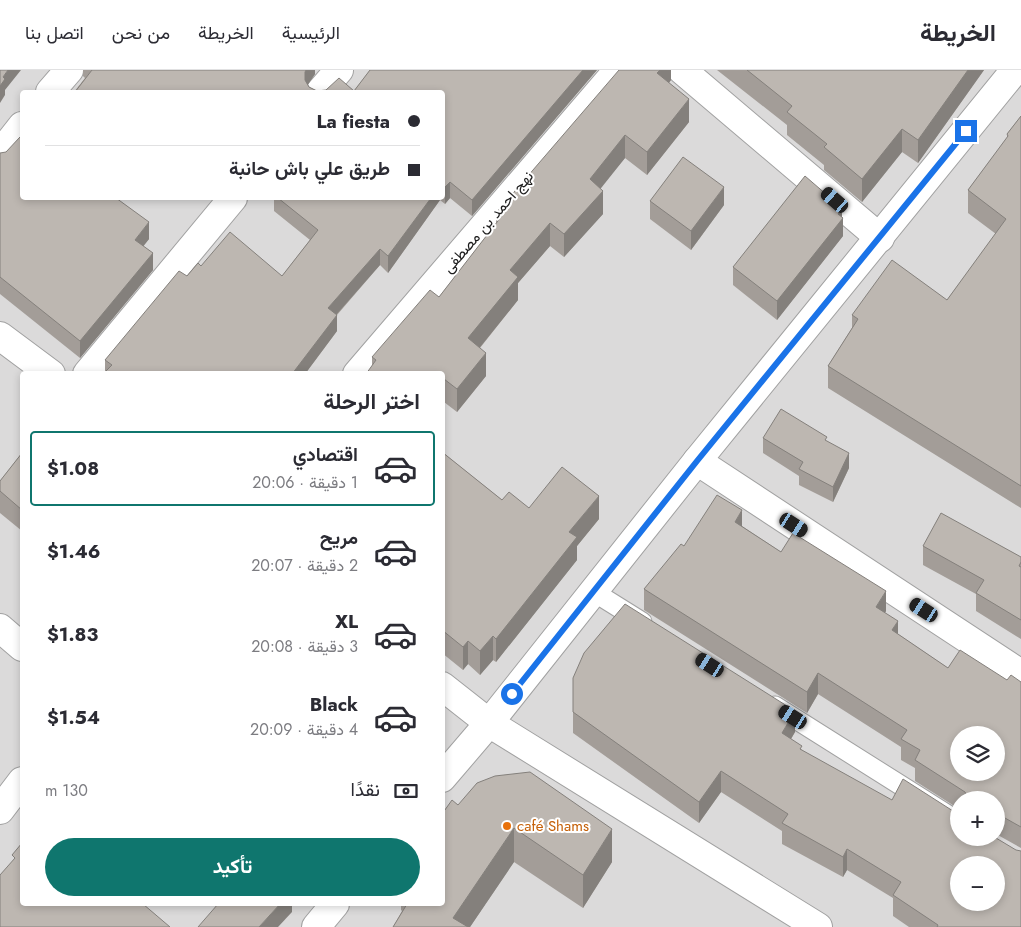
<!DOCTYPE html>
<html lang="ar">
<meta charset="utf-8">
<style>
body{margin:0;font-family:Jost,Vazirmatn,sans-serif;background:#f7f7f7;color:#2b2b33;direction:rtl;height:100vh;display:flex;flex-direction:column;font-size:19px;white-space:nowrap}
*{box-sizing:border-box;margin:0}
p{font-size:16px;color:#7c7c81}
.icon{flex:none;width:28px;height:28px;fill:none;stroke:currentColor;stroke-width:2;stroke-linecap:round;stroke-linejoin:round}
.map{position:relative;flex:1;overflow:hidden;direction:ltr}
.sheet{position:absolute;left:20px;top:301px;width:425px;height:535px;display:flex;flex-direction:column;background:#fff;border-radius:5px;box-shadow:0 2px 8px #0003;direction:rtl}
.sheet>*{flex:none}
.top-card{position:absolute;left:20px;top:20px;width:425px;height:110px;border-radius:5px;box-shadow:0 2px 8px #0003;direction:rtl;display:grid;align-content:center;height:110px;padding:0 25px;background:#fff}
.tools{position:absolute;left:950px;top:656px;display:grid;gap:10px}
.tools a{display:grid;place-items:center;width:55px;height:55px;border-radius:50%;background:#fff;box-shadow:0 2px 8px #0003;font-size:25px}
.end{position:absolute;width:22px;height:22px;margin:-11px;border:6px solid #1a73e8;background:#fff;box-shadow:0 0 0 2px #fff}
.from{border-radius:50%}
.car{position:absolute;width:15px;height:30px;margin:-15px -8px;border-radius:6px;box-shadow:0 0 4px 1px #0007;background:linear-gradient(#222 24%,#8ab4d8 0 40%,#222 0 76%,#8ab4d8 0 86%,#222 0)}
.top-card b{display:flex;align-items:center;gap:18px;height:48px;font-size:19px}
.top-card b+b{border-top:1px solid #e1e1e2}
.top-card i{width:12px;height:12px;background:#2b2b33}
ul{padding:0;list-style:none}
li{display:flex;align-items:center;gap:15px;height:75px;margin:0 10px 8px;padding:0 15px;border:2px solid transparent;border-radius:5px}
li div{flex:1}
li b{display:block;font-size:19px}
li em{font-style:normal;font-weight:700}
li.on{border-color:#0f766e}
li>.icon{width:45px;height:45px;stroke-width:1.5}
h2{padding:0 25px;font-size:22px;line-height:60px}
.pay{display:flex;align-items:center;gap:12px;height:55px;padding:0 25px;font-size:19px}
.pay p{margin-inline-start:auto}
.primary-button{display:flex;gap:10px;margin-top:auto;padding:10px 25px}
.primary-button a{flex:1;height:58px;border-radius:30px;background:#0f766e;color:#fff;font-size:20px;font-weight:700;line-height:58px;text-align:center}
header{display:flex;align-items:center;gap:30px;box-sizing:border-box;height:70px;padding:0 25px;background:#fff;border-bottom:1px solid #e1e1e2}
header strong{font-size:24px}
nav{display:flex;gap:28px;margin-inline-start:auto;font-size:18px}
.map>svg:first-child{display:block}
</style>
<header>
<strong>الخريطة</strong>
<nav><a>الرئيسية</a><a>الخريطة</a><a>من نحن</a><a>اتصل بنا</a></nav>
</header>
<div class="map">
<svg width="1021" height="857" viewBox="0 0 1021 857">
<rect width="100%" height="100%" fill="#edebe4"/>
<path fill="#dbdada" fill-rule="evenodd" d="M 0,0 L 1021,0 L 1021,857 L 0,857 ZM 22,22 L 442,22 L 442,128 L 22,128 ZM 22,304 L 442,304 L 442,834 L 22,834 ZM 959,665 L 996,665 L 996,702 L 959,702 ZM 959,730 L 996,730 L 996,768 L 959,768 ZM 959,795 L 996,795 L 996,832 L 959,832 Z"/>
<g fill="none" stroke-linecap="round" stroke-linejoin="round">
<defs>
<g id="service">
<polyline points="594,522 642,552"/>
<polyline points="775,636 959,752"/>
</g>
<g id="minor">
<polyline points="682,0 880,168"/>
<polyline points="50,22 69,0"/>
<polyline points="320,22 339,0"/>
<polyline points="0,84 22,56"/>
<polyline points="0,266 51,304"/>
<polyline points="87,304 233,128"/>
<polyline points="357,304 618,0"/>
<polyline points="697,391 1021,604"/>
<polyline points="0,558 22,577"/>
<polyline points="442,616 489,653 818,857"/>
<polyline points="442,708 489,653 697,391 1015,0"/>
<polyline points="0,740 22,711"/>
<polyline points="316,857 335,834"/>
</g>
</defs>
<use href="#service" stroke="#a1a1a1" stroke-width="21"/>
<use href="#minor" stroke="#a1a1a1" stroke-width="30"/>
<use href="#service" stroke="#fff" stroke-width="19"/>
<use href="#minor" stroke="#fff" stroke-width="28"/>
</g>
<g fill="#a39d98">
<polygon points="83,0 315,0 315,4 308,14 309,17 317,21 354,21 370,0 597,0 472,146 450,128 445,134 440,130 388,203 380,195 337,245 337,261 305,304 105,304 105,290 187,206 201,196 282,206 310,170 274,141 274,128 442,128 442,22 74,22 85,8 83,6"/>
<polygon points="671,0 671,10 669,13 689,52 647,105 625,88 600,118 603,144 564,187 550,176 518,213 518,230 480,278 486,306 457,342 444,332 372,295 372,287 439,227 496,154 496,143"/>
<polygon points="717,0 984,0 918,93 902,82 862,132 824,100 824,95 787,65 787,55"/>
<polygon points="1021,46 1021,438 828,318 828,296 852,258 852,245 947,230 996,164 968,143 968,120 1007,68 1007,64"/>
<polygon points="0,83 22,128 149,169 143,176 153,200 80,288 0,224"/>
<polygon points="650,131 724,135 691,180 650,149"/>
<polygon points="842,147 843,166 777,250 733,215 733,197"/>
<polygon points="763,368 827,371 849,398 833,432 799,415 799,406 763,383"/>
<polygon points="442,382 502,430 529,438 599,449 577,476 577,490 496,592 493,590 480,605 468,594 463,600 442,583"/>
<polygon points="22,383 22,461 0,443 0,411"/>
<polygon points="742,456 781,482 886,541 885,543 898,564 948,598 1007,610 1021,612 1021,778 996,764 996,730 959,730 959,739 915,711 915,698 901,690 901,677 818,624 807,643 644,540 644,519 684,476"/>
<polygon points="923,476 1021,487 1021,569 976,541 976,524 923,495"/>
<polygon points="573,608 795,662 791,669 802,680 1021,857 909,857 893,846 893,828 847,800 843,807 782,774 782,761 721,722 699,753 573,663"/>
<polygon points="458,735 612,792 583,838 514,792 470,857 393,857 402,841 401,840 401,834 442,834"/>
</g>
<g fill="#84807c">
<polygon points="8,0 21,0 5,20 5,25 0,33 0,16 3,7"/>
<polygon points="306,0 315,0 315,4 305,19 305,2"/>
<polygon points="583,0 597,0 472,146 472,130"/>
<polygon points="660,0 671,0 671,10 657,27 657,3"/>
<polygon points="968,0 984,0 918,93 918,70"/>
<polygon points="689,29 689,52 647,105 647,82"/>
<polygon points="902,59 902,82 862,132 862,109"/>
<polygon points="625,65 625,88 590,132 590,109"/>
<polygon points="450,112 450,128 445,134 445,117"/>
<polygon points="724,117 724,135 691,180 691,161"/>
<polygon points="603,121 603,144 564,187 564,164"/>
<polygon points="431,128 440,128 440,130 388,203 388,186"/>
<polygon points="842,138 842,149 843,148 843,166 777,250 777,231"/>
<polygon points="149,152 149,169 135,187 135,170"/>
<polygon points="550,153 550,176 518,213 518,230 468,292 468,268 510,200"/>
<polygon points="380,179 380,195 328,254 328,238"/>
<polygon points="153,183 153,200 80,288 80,271"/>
<polygon points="337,245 337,261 305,304 292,304"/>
<polygon points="486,283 486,306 457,342 457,319"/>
<polygon points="444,309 444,332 442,334 442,311"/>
<polygon points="849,383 849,398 833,432 833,417"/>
<polygon points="599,426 599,449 577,476 577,490 496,592 496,569 569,462"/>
<polygon points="742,440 742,461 735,452"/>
<polygon points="886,521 886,541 876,557 876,537"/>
<polygon points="898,551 898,572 892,560"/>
<polygon points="493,566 493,590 480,605 480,581"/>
<polygon points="468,571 468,594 463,600 463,577"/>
<polygon points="818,603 818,624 807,643 807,622"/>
<polygon points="795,641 795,662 782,684 782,663"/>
<polygon points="721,701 721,722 699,753 699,732"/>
<polygon points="514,758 514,792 470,857 453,857 453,848"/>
<polygon points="612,759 612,792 583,838 583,805"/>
<polygon points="847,779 847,800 843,807 843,787"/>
<polygon points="280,834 292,834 292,842 278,857 259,857"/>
</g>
<g fill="#bdb7b1" stroke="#84807c" fill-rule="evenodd">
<polygon points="0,0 8,0 3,7 5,9 0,16"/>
<polygon points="92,0 306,0 305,2 305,10 309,17 317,21 326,20 339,8 354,21 370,0 583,0 472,130 450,112 445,117 442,115 442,22 75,22"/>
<polygon points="619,0 660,0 657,3 689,29 647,82 625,65 590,109 603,121 564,164 550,153 510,200 518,207 468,268 486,283 457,319 444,309 442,311 442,304 366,304 376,290 372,287 430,220 439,227 501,147 496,143"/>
<polygon points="747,0 968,0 918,70 902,59 862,109 824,77 827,74 787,42 792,36"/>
<polygon points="1021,46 1021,416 828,296 858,249 852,245 892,190 947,230 1006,149 968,120 1008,66 1007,64"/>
<polygon points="20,67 22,69 22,128 116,128 149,152 135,170 153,183 80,271 0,207 0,83 6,82"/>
<polygon points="683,87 724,117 691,161 650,131"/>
<polygon points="805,106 842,138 838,144 843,148 777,231 733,197"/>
<polygon points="278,128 431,128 388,186 380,179 328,238 337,245 292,304 109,304 106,301 112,295 105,290 179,201 187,206 198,193 201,196 230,162 282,206 318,160"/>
<polygon points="781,339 827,367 825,370 849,383 833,417 799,399 803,392 763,368"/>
<polygon points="442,382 502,430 509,422 529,438 562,397 599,426 569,462 577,467 496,569 493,566 480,581 468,571 463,577 442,560"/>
<polygon points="22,383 22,440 0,421 0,411"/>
<path d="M 717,425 L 742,440 L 735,452 L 781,482 L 793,463 L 886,521 L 876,537 L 898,551 L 892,560 L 948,598 L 960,580 L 1007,610 L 1011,605 L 1021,612 L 1021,757 L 996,743 L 996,730 L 969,730 L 965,722 L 915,690 L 920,680 L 901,669 L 907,660 L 818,603 L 807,622 L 644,519 L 681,474 L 684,476 ZM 959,665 L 996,665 L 996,702 L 959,702 Z"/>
<polygon points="941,443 1021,487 1021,492 1019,496 1021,497 1021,550 976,523 984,510 923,476"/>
<path d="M 625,534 L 795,641 L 782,663 L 802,676 L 800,679 L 892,730 L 903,709 L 953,741 L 959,741 L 959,768 L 996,768 L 1016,780 L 1021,781 L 1021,857 L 937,857 L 938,855 L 893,825 L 901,812 L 847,779 L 843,787 L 782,753 L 788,744 L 721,701 L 699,732 L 573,642 L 573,608 L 584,583 ZM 959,795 L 996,795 L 996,832 L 959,832 Z"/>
<polygon points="530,702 612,759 583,805 514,758 453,848 468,857 393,857 407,834 442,834 442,744 452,730 458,735 477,713 495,706"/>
<polygon points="22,773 22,834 143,834 170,857 0,857 0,805 15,788 12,785"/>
<polygon points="218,834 280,834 259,857 198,857"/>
</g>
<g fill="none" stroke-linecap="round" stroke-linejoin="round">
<polyline stroke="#1a73e8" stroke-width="6" points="512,624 697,391 966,61"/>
</g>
<circle fill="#e8710a" stroke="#fff" stroke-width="2" cx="507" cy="756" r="5"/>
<g text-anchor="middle" stroke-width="4" stroke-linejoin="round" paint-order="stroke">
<g font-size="15" fill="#1d1d1d" stroke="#fff">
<text transform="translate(488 152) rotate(-49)" y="5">نهج احمد بن مصطفى</text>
</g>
<g font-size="15" fill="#c56008" stroke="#fff" text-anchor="start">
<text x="517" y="761">café Shams</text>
</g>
</g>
</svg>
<div class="tools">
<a><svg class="icon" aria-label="layers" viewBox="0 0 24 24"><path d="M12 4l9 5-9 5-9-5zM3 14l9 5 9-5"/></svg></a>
<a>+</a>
<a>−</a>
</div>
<i class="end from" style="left:512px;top:624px"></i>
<i class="end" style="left:966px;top:61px"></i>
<i class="car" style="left:835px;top:130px;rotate:311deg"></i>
<i class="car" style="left:794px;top:455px;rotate:123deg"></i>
<i class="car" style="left:924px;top:540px;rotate:303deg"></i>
<i class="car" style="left:710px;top:595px;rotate:302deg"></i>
<i class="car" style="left:793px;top:647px;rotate:302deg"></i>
<div class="top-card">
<b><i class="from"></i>La fiesta</b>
<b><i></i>طريق علي باش حانبة</b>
</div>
<section class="sheet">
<h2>اختر الرحلة</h2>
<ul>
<li class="on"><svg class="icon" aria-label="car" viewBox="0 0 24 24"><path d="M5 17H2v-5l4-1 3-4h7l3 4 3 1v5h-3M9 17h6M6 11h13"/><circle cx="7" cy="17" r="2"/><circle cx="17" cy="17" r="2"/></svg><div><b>اقتصادي</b><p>1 دقيقة · 20:06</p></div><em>$1.08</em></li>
<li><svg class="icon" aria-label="car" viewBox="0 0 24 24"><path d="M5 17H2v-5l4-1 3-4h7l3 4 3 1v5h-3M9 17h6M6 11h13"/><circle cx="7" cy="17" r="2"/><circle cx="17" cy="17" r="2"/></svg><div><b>مريح</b><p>2 دقيقة · 20:07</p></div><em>$1.46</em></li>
<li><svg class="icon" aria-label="car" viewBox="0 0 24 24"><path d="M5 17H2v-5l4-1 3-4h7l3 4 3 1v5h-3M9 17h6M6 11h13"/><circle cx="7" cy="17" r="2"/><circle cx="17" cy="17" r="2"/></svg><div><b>XL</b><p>3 دقيقة · 20:08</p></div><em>$1.83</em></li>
<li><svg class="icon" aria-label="car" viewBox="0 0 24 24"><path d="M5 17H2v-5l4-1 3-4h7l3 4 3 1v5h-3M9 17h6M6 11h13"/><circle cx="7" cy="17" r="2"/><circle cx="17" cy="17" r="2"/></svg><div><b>Black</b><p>4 دقيقة · 20:09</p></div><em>$1.54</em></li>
</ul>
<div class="pay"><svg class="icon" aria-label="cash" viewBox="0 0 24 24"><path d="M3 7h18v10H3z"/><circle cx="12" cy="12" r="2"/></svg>نقدًا<p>130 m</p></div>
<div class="primary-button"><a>تأكيد</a></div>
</section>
</div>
